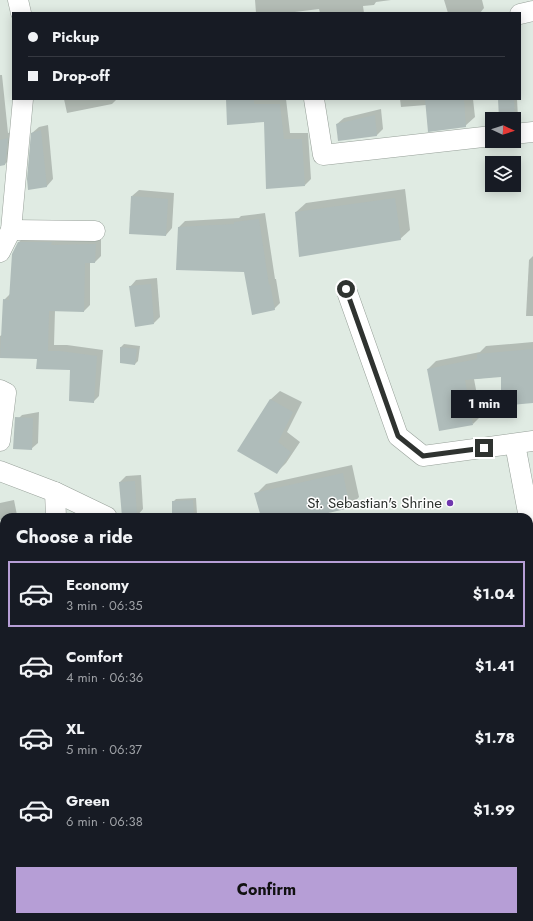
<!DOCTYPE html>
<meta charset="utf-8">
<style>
body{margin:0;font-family:Jost,sans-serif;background:#242831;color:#f1f3f6;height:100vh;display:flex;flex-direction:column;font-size:15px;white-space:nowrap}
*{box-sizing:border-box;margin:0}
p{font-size:13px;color:#9ea1a6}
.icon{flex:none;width:22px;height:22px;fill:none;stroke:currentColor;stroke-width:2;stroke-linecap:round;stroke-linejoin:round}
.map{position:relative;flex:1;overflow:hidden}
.panel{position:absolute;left:0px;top:513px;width:533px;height:408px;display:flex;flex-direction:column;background:#171b24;border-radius:12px 12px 0 0;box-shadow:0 2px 10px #0003}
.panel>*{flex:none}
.top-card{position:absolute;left:12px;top:12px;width:509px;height:88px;border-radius:0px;box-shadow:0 2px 10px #0003;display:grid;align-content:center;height:88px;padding:0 16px;background:#171b24}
.needle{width:26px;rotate:94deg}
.controls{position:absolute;left:485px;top:112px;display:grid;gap:8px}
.controls a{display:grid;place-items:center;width:36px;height:36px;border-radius:0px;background:#171b24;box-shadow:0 2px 10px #0003;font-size:20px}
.end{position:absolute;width:18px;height:18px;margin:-9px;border:5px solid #2f3330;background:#fff;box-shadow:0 0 0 2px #fff}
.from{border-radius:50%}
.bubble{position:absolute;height:28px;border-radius:0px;background:#171b24;box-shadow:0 2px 10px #0003;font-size:13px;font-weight:700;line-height:28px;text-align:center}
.top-card b{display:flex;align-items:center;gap:14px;height:38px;font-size:15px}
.top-card b+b{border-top:1px solid #363941}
.top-card i{width:10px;height:10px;background:#f1f3f6}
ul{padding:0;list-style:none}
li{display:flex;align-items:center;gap:12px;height:66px;margin:0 8px 6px;padding:0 8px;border:2px solid transparent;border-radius:0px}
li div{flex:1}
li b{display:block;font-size:15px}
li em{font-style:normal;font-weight:700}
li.selected{border-color:#b69ed6}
li>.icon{width:36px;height:36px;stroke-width:1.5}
h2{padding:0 16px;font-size:18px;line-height:48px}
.button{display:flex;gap:8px;margin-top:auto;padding:8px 16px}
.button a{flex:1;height:46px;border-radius:0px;background:#b69ed6;color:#111;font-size:16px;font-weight:700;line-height:46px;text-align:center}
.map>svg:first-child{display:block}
</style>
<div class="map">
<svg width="533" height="921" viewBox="0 0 533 921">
<rect width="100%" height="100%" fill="#e0ebe3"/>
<g fill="#0003">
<polygon points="255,0 391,0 376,2 374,5 363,6 364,13 320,13 319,9 287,13 256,13"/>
<polygon points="444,0 482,0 484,8 480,13 448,13"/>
<polygon points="0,75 2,75 8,133 15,131 13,156 5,164 0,165"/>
<polygon points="64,99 117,99 112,104 67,113"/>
<polygon points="227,99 286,99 290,133 308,133 311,179 305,185 265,121"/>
<polygon points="400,99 473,99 475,117 465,126 426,105 401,107"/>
<polygon points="499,99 517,99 518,118 515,121 514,119 500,119"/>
<polygon points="381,109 383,129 377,135 337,124 344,118"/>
<polygon points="48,125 53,179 47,186 29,188 32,133 39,127"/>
<polygon points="405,189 410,230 400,239 296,212 306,203"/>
<polygon points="139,190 174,193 172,228 166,235 132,196"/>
<polygon points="265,213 275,279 276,279 280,303 274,309 245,271 179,227 185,221 239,218 241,216"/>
<polygon points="25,236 57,240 101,239 101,256 95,262 90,262 90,305 84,311 55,310 54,345 67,345 103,350 99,396 93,402 71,369 38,358 0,357 0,336 2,335 4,300 10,294 19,242"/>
<polygon points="533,256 533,316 526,316 529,260"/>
<polygon points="157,278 160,317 154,323 130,287 136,280"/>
<polygon points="533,342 533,402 502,376 474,379 481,416 473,424 428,369 436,361 480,352 486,346"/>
<polygon points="124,344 140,346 138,361 135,364 121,362 121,347"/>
<polygon points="280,391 302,402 287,432 300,442 286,463 277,472 270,400"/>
<polygon points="39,412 38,443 31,449 15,422 22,415"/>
<polygon points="352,465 359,497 350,507 306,517 262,517 257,493 266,484"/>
<polygon points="141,475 143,509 137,516 123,517 120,482 126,476"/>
<polygon points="196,498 197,514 194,517 173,517 173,502 176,499"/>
<polygon points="14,500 17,515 15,517 4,517 4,520 0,520 0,503"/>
<polygon points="532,549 533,620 529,621 529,550"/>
<polygon points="529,646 533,646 533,695 529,696"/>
<polygon points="4,684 4,714 0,714 0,690 4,690"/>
<polygon points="529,741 533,741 533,921 518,921 517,917 529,917"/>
<polygon points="114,917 142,917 140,921 112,921"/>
<polygon points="167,917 196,917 194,921 178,921"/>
<polygon points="244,917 371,917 370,921 244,921"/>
</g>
<g fill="#afbcba">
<polygon points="226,99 254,99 254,104 280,104 284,139 302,139 305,186 266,189 264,122 227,125"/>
<polygon points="425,99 464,99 466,127 428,132"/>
<polygon points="498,99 514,99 515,119 499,119"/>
<polygon points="375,115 377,136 338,141 336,124"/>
<polygon points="41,130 47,187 28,190 27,179 31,133"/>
<polygon points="8,138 5,165 0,166 0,140"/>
<polygon points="131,196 168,199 166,236 129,234"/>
<polygon points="395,198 401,240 299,257 295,212"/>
<polygon points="259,219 269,285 270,284 275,310 252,315 244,272 176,270 178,227 234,224 234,222"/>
<polygon points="18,242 52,242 51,245 96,244 95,263 85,263 84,312 49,311 48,351 60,351 97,356 94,403 69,401 70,370 36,369 37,359 0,358 3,299 9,300 12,254"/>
<polygon points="151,284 154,324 135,327 129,286"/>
<polygon points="120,347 137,349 135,365 120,363"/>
<polygon points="533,349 533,403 501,406 501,377 465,380 473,425 439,431 427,369 477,359 477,354"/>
<polygon points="270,399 293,412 278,442 291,452 277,474 237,451"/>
<polygon points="15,417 33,418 32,450 13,449"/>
<polygon points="343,473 350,508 311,517 261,517 254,493"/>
<polygon points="135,481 137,517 122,517 119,482"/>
<polygon points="193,500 194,517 172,517 172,501"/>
</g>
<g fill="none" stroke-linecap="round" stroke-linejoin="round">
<defs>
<g id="minor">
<polyline points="18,0 21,13"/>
<polyline points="520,14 533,11"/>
<polyline points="314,99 323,155 492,136"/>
<polyline points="514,134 533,132"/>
<polyline points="11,230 95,231"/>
<polyline points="0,252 11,230 23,99"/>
<polyline points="346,289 398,436 423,456 533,441"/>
<polyline points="0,390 6,393 0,441"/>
<polyline points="515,444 529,518 533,522"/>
<polyline points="0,471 55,492 107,517"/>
<polyline points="55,492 56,517"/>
<polyline points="529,728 533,728"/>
<polyline points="417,917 417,921"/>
</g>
</defs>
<use href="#minor" stroke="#97a099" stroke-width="21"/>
<use href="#minor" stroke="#fff" stroke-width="20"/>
</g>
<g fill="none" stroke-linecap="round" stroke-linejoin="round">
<polyline stroke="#2f3330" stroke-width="5" points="346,289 398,436 423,456 484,448"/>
</g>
<circle fill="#6f37ae" stroke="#fff" stroke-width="1.5" cx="450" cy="503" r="4"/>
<g text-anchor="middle" stroke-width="3" stroke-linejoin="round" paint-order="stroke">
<g font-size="15" fill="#2f3330" stroke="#fff" text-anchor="end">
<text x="442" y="508">St. Sebastian's Shrine</text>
</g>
</g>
</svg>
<div class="controls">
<a><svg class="needle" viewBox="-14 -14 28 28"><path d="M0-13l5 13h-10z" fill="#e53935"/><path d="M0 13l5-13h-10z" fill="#9ea1a6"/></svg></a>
<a><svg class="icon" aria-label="layers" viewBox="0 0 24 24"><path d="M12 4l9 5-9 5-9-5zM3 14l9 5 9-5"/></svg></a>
</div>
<i class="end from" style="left:346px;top:289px"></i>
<i class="end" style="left:484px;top:448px"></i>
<div class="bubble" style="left:451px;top:390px;width:66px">1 min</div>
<div class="top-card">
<b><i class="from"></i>Pickup</b>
<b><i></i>Drop-off</b>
</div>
<section class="panel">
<h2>Choose a ride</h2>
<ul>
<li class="selected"><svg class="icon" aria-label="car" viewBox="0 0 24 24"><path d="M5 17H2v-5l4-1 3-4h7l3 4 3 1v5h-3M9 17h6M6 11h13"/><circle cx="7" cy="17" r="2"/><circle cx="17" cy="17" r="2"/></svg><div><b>Economy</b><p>3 min · 06:35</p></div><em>$1.04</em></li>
<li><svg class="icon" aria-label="car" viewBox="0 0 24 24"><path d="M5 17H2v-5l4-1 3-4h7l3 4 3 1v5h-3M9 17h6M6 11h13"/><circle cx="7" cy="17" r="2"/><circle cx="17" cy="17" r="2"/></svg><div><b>Comfort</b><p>4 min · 06:36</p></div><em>$1.41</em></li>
<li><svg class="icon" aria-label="car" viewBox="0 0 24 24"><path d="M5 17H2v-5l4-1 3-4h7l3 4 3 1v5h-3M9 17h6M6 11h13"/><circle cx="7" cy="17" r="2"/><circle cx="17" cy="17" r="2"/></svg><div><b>XL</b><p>5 min · 06:37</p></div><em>$1.78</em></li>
<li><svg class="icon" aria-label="car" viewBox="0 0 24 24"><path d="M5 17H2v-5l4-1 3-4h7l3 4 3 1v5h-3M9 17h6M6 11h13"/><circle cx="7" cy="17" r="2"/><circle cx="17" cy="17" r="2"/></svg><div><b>Green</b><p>6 min · 06:38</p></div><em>$1.99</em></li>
</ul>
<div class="button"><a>Confirm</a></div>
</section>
</div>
